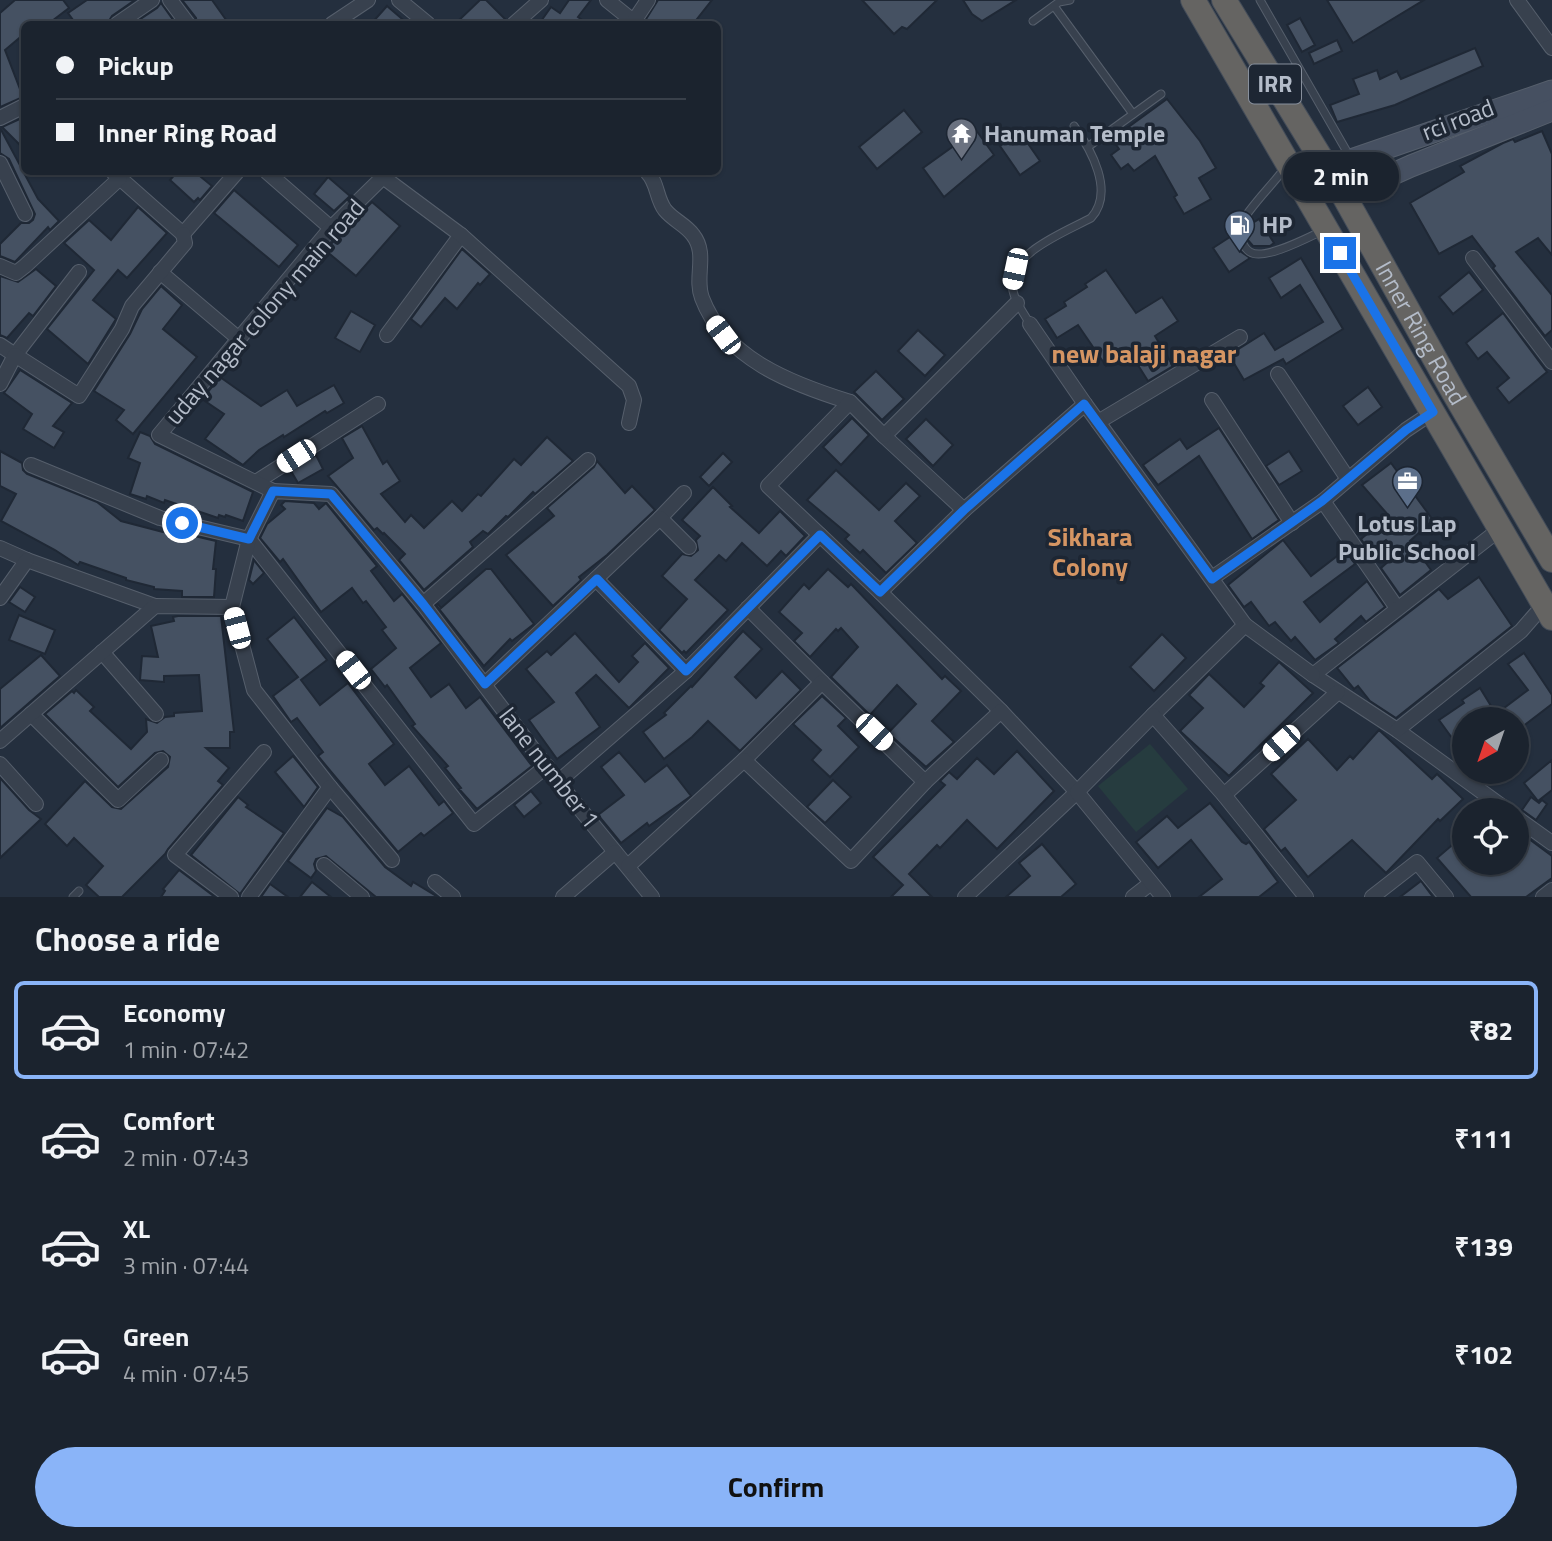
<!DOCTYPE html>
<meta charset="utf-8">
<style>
body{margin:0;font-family:"Titillium Web",sans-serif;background:#242b36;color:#f1f3f6;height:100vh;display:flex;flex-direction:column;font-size:26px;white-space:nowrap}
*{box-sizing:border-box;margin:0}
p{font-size:23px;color:#a0a4aa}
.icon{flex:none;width:38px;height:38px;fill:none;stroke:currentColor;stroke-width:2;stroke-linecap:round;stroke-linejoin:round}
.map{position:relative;height:897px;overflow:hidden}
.panel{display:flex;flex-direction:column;background:#1b232e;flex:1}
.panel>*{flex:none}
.banner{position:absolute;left:21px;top:21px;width:700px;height:154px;border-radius:10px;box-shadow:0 2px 5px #0004,0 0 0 2px #39404a;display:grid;align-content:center;height:154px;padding:0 35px;background:#1b232e}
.needle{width:46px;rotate:220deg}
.tools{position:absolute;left:1452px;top:707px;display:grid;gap:14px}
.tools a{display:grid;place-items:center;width:77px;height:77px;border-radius:50%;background:#1b232e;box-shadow:0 2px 5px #0004,0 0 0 2px #39404a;font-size:35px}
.end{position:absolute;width:32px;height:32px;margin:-16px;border:9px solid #1a73e8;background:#fff;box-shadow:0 0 0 4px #fff}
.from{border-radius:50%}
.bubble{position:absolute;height:49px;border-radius:24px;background:#1b232e;box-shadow:0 2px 5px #0004,0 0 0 2px #39404a;font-size:23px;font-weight:700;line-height:49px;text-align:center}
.car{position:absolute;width:21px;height:42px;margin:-21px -10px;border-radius:9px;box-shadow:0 0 5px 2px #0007;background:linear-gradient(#fff 24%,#345 0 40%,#fff 0 76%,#345 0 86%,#fff 0)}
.banner b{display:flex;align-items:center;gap:24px;height:66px;font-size:26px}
.banner b+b{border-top:2px solid #39404a}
.banner i{width:18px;height:18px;background:#f1f3f6}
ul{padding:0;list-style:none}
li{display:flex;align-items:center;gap:21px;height:98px;margin:0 14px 10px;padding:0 21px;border:4px solid transparent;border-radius:10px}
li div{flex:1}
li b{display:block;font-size:26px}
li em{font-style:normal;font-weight:700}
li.active{border-color:#8ab4f8}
li>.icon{width:63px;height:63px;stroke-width:1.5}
h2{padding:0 35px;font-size:32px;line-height:84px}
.primary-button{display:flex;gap:14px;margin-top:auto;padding:14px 35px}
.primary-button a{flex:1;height:80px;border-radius:42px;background:#8ab4f8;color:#111;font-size:28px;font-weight:700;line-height:80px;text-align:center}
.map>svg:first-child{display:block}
</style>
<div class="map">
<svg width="1552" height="897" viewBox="0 0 1552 897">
<rect width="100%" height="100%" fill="#242f3e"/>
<polygon fill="#263c3f" points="1150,744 1188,789 1136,832 1098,786"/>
<g fill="#455162" stroke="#1f2835" stroke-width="2">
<polygon points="15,0 63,0 69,8 48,24 24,24 24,34 5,50 23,97 0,107 0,13"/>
<polygon points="87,0 135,0 112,16 107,24 76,24 68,13"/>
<polygon points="182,0 212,0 229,24 197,24 196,18"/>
<polygon points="480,0 486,0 506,20 505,24 455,24"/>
<polygon points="569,0 591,0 578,17 588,24 539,24 551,7 560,13"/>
<polygon points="658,0 712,0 693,24 643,24"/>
<polygon points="862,0 937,0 907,29 902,27 894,34"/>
<polygon points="963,0 1016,0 982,21 972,14"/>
<polygon points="1327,0 1424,0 1353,43"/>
<polygon points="161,3 176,24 133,24 157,8"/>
<polygon points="387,6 408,24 371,24"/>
<polygon points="1300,18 1315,45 1302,52 1287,25"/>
<polygon points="1337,40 1342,51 1314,64 1309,53"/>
<polygon points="1475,48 1483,66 1395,105 1337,122 1330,105 1359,94 1353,79 1377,70 1380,79 1397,71 1401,79"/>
<polygon points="1167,99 1200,141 1216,168 1199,178 1211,199 1184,214 1174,197 1177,195 1155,156 1134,171 1128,164 1121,169 1111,155 1119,149 1112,139"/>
<polygon points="904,110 922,132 877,169 859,147"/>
<polygon points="24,117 24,149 2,127"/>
<polygon points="0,128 38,199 59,221 50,230 48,227 15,262 0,256 0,244 21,223 29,223 33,220 35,214 9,159 0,153"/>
<polygon points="976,130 994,155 944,197 923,168"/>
<polygon points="1542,131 1552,154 1552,255 1538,238 1516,252 1552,295 1552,330 1545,336 1493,268 1495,266 1472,236 1439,254 1410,203 1464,172 1460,166 1503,143 1513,139 1515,142"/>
<polygon points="1020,132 1040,161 1020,175 1000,146"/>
<polygon points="177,172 195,172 212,186 200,200 198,198 194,202 170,180"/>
<polygon points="328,177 350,196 334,211 314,194"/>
<polygon points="234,190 298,245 279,267 214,213"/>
<polygon points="372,202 400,226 356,276 325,250"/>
<polygon points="138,207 167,233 127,278 118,270 93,300 116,319 88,364 47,329 94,270 64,243 89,220 111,240"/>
<polygon points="1259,219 1274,243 1270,246 1253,246 1247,239 1245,228"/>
<polygon points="1233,235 1240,251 1250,258 1229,272 1213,248"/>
<polygon points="462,249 490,274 480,285 478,283 457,309 445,298 421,327 411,319"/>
<polygon points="1301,258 1343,329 1286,364 1283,359 1244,380 1229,355 1264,333 1275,350 1323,322 1300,285 1281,298 1269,278"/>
<polygon points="36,269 56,286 33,316 29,313 7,338 0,335 0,276 18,282"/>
<polygon points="1106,270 1136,313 1162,297 1178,321 1155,336 1173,366 1148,381 1129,351 1106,366 1078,325 1057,338 1045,319 1066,306 1064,302 1087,287 1085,284"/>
<polygon points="1469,272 1483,290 1453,314 1439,297"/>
<polygon points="161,286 182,305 163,329 197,357 133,434 116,420 124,410 94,391 130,334 142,309"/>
<polygon points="351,311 375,325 360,352 335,338"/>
<polygon points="1503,313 1547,372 1509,403 1497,388 1509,378 1487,352 1478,359 1466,343"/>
<polygon points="918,330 945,355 925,376 898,351"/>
<polygon points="20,370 72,403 53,426 64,432 54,448 23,429 32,414 4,393"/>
<polygon points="876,371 904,399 882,420 854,392"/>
<polygon points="220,377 261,406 287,390 297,406 334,385 344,403 327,413 325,411 284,437 283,435 259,450 243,465 205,439 224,414 202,399"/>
<polygon points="1368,387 1382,407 1358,425 1343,406"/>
<polygon points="852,418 869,435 841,465 823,447"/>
<polygon points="926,419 953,445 933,466 906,439"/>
<polygon points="362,426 383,464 387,461 400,481 381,494 405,522 411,515 424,528 452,501 462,511 478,494 481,496 514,459 521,465 547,437 573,461 535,494 533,492 508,517 506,516 488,534 483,531 470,542 473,547 424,590 399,560 405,554 384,533 383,534 377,528 374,530 328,476 353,458 342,438"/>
<polygon points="1219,428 1279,520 1252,539 1199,456 1158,485 1143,465 1180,439 1187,449"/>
<polygon points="140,432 150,436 155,444 253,492 243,521 226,515 225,517 219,515 218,518 165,500 164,503 147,496 146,499 130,494 140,463 128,458"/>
<polygon points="0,451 22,463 23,470 27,474 97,502 121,521 163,532 164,529 216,541 213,569 216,569 214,597 182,597 182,591 154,589 154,587 126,580 126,578 80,562 78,565 55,550 1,521 16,494 0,486"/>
<polygon points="1289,451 1302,471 1279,485 1266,466"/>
<polygon points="723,453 732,462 709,486 700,477"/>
<polygon points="316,455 323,469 298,483 291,471"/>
<polygon points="597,461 625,493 632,486 655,510 607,555 579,577 581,580 553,606 506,555 554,516 547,508 594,467"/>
<polygon points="1391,463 1433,520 1410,541 1431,570 1400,595 1381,568 1398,553 1386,540 1370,552 1361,539 1389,516 1362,485"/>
<polygon points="836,470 879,510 906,483 920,496 895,521 917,543 886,573 863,550 860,553 845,539 849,535 807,500"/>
<polygon points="713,487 732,506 730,507 759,533 780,511 805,536 786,556 781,551 767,566 742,543 726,561 719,555 695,580 728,610 686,653 684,651 682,653 659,630 687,599 662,576 682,554 691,556 698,550 696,540 700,536 682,520"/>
<polygon points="285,501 314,503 319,509 326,503 377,566 371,571 394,601 402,594 441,643 410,668 431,697 449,684 466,708 480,697 532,766 477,809 459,789 461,788 445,768 448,766 412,726 415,724 387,685 385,687 371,669 396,648 382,630 386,627 366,601 363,603 352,588 321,612 283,559 280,562 260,538 267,524 285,509 281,505"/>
<polygon points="1283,540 1311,576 1345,550 1355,564 1304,602 1320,622 1367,581 1385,607 1366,622 1361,616 1335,639 1339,643 1315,660 1295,637 1291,641 1275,622 1269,626 1251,602 1244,607 1228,585"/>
<polygon points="254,560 264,573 253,584 249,580"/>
<polygon points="486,569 491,569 534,624 512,641 510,639 484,666 436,605 438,604 441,608"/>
<polygon points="828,569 848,587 851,584 942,679 945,676 961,691 932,721 954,742 926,767 888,733 916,704 897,685 870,715 831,677 858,647 841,628 838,631 836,629 810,657 794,641 802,633 779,612 804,584 809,589"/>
<polygon points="1479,577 1512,626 1396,718 1370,701 1358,686 1354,689 1337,668 1439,589 1448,599"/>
<polygon points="20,587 35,597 25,612 9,602"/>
<polygon points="19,615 55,630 45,654 9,640"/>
<polygon points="178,616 221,616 234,732 230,732 230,748 206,748 229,768 218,781 223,785 168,849 165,854 122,897 99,897 86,885 103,866 74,838 67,846 45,824 85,781 112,807 121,809 168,767 170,757 163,751 155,753 118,787 45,714 72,691 74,693 76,690 94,707 90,711 131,749 147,732 146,719 157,723 165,717 174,716 174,713 202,711 199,675 164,676 164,682 140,680 142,656 158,657 151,626 174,621 173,617"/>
<polygon points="294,617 327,660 301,680 320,705 348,683 394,744 369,764 385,785 409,766 439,805 444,801 453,813 424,836 421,833 398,852 318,756 323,752 297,718 291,722 273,696 298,677 267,639"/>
<polygon points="743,631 762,649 735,677 756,698 782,671 801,690 740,751 708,721 692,737 664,759 643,732 666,715 664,713 691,686 692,687"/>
<polygon points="575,633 619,682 638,662 632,656 645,643 669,668 629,708 596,675 576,693 600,727 557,759 529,720 554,702 526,669 547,651 551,655"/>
<polygon points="1162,634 1186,658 1154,691 1130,667"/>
<polygon points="1524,653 1552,695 1552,704 1522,727 1517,719 1465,719 1465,756 1439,720 1464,703 1462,700 1480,688 1496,714 1528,690 1508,664"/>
<polygon points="41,655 60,676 0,728 0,689"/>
<polygon points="1279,662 1313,693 1229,776 1180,731 1203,708 1189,695 1209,674 1244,707 1264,686 1260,683"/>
<polygon points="822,696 846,718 838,726 859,747 830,777 812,760 821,750 793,724"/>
<polygon points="1379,730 1432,779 1437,774 1463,799 1440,821 1438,819 1386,873 1352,840 1308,877 1285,848 1281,851 1264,829 1296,800 1271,774 1308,739 1337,770 1350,756 1353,759"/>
<polygon points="1017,751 1054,791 997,849 967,820 940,848 937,845 909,874 932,897 891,897 903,885 873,857 945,785 940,781 949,772 957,779 977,758 994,774"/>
<polygon points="619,752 645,782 667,765 691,796 649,826 647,823 621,843 598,815 624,795 601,767"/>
<polygon points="293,756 318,787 304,807 275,772"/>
<polygon points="1552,760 1552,790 1538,801 1524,783"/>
<polygon points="0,778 29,810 41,819 0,858"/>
<polygon points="833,780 851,797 825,823 807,807"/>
<polygon points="531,791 541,803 524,817 514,805"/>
<polygon points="238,797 248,805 246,807 284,833 240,894 191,855"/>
<polygon points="1531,797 1539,803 1542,800 1547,804 1536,820 1522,810"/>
<polygon points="1210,803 1242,842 1246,844 1249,842 1278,882 1259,897 1199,897 1222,879 1191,840 1158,868 1136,842 1167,816 1178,828"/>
<polygon points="327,808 343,817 385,867 411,886 413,882 438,897 376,897 326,856 316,859 314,864 316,871 311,878 288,861"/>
<polygon points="1517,830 1552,856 1552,878 1526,897 1471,897 1437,858 1465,834 1465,863 1500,863 1504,867 1510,863 1517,863 1517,857 1527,849 1519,844 1517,847"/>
<polygon points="1042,844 1076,884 1061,897 1006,897 1030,876 1019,863"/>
<polygon points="179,870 215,897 161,897 165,891 163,889"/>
<polygon points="1421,881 1433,897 1400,897"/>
<polygon points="312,882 331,897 300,897"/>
<polygon points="270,884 288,897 261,897"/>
</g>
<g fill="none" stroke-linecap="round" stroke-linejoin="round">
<defs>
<g id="service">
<polyline points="1260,0 1350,157"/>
<polyline points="1054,6 1133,114"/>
<polyline points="1033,21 1059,2 1070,0"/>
<polyline points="1089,146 1161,94"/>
<path d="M 1284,169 C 1269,189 1250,206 1238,228 C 1240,236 1242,247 1250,252 C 1264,261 1307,238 1322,231"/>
<path d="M 1030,324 C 1023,312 1012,298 1012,283 C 1012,252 1067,231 1091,218 C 1115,192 1091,149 1074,126"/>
<polyline points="73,897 79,891"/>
</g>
<g id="minor">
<polyline points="170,0 188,24"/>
<polyline points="399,0 428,24"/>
<polyline points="607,0 633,21"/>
<polyline points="1517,0 1552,48"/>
<polyline points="117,24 152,0"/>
<polyline points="332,24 368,0"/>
<polyline points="514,24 541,0"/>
<polyline points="632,24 648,0"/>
<polyline points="0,118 24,106"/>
<polyline points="0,163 25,214"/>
<polyline points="113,172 183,234 237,172"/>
<polyline points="267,172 331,228"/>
<path d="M 647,172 C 658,183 656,198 665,210 C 673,220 686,225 693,235 C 708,254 694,277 702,298 C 725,359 792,384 850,402"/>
<polyline points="1473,258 1552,362"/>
<polyline points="0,266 16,273 25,266 120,178"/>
<polyline points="160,272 239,339"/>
<polyline points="1030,324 1085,404"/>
<polyline points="387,335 461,235"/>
<polyline points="0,345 15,355 79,272"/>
<polyline points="1278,374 1348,479"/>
<polyline points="0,384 15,355 79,396 122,329 132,306 185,243 183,234"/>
<polyline points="1212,400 1292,523"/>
<polyline points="1098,422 1240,337"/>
<polyline points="31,465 160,518 249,539 474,824 547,766"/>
<polyline points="256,482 378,404"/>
<polyline points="273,491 159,435 331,228 383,177 461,235 629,386 634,400 629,423"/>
<polyline points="1323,501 1397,608"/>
<polyline points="964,510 884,436 1017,303"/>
<polyline points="660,518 684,493"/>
<polyline points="1500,529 1313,675 1397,730 1507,810"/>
<polyline points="820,535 768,486 850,402 884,436"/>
<polyline points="0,548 27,560 155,606"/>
<polyline points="1212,578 1323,501 1406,430 1433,412"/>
<polyline points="596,579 686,671"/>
<polyline points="0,598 27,560"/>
<polyline points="423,604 588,460"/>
<polyline points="748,608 822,682"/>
<polyline points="102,652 156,714"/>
<polyline points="485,684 660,518 689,547"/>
<polyline points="1001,711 880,592 964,510 1085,404 1245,625"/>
<polyline points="31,714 118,800 161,760"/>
<polyline points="1153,715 1245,625 1313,675"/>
<polyline points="1397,730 1521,631 1548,600"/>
<polyline points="0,741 155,606 232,607"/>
<polyline points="744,760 822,682 925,782"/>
<polyline points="0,764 36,804"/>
<polyline points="558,782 686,671 820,535 880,592"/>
<polyline points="1224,795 1338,692"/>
<polyline points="1517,818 1552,843"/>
<polyline points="392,860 330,787 254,690 232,607 249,539 273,491 331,494 423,604 558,782 652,897"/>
<polyline points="324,865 362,897"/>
<polyline points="628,866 744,760 851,861 925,782 1001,711 1077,792 965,897"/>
<polyline points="435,882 453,897"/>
<polyline points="231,897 175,855 264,752"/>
<polyline points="249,897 330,787"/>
<polyline points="563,897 615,852"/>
<polyline points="1133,897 1151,883"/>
<polyline points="1163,897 1077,792 1153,715 1224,795 1306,897"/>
<polyline points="1372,897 1417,862 1446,897"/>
<polyline points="1543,897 1552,890"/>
</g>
<g id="secondary">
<polyline points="1328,168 1552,91"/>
<polyline points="1344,196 1411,166 1552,110"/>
</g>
<g id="trunk">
<polyline points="1193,0 1552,618"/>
<path id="s1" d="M 1224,0 L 1344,196 L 1454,393 L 1552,560"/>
</g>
</defs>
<use href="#service" stroke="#565f6c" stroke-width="9"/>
<use href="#minor" stroke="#565f6c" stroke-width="16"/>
<use href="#secondary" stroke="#565f6c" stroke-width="23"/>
<use href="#trunk" stroke="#434c59" stroke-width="26"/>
<use href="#service" stroke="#38414e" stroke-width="7"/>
<use href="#minor" stroke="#38414e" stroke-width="14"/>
<use href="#secondary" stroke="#465061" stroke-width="21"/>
<use href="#trunk" stroke="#656462" stroke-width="24"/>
</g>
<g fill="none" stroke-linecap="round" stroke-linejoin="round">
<polyline stroke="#1a73e8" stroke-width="9" points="182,523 249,539 273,491 331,494 423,604 485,684 597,579 686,671 820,535 880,592 964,510 1084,404 1212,579 1322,501 1406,430 1433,412 1340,253"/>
</g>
<defs>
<symbol id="temple-pin" viewBox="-11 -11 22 30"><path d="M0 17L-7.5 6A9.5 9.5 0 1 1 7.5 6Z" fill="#6b7280" stroke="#1d2633"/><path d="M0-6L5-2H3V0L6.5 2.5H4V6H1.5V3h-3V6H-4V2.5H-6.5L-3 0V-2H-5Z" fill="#fff"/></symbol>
<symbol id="fuel-pin" viewBox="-11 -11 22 30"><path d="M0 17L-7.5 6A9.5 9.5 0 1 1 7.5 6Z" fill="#5c6f8a" stroke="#1d2633"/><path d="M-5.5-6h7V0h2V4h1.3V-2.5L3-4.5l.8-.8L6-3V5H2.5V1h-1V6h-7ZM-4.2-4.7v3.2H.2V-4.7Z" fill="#fff"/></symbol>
<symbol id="office-pin" viewBox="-11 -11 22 30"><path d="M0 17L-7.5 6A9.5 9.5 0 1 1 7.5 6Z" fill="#5c6f8a" stroke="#1d2633"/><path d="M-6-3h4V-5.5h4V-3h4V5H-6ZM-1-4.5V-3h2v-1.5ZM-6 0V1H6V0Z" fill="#fff"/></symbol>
</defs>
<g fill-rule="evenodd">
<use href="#temple-pin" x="944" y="116" width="35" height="47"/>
<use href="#fuel-pin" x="1222" y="208" width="35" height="47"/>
<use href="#office-pin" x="1390" y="464" width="35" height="47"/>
</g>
<g text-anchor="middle" stroke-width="7" stroke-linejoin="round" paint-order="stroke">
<rect fill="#1d2633" stroke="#878f9c" stroke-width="2" x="1249" y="64.5" width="52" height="39" rx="5"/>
<g font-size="23" font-weight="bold" fill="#b4bcc9">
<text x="1275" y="92">IRR</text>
</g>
<g font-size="24" fill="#b4bcc9" stroke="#1d2633">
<text transform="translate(1458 120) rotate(-21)" y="8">rci road</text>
<text transform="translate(265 312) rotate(-49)" y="8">uday nagar colony main road</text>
<text dy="8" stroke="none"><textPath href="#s1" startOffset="387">Inner Ring Road</textPath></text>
<text transform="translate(549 768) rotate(52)" y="8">lane number 1</text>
</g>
<g font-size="24" font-weight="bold" fill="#b4bcc9" stroke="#1d2633" text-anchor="start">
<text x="984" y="142">Hanuman Temple</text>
<text x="1262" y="233">HP</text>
<text x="1407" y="532" text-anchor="middle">Lotus Lap<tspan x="1407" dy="28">Public School</tspan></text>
</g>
<g font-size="26" font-weight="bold" fill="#d59563" stroke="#1d2633">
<text x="1144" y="363">new balaji nagar</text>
<text x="1090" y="546">Sikhara<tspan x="1090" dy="30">Colony</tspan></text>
</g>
</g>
</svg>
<div class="tools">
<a><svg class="needle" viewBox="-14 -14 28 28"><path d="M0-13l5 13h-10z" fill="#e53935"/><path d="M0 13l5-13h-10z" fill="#a0a4aa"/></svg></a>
<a><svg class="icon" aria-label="locate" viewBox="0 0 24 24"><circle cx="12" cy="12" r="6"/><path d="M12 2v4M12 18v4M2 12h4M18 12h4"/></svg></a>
</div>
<i class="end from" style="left:182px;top:523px"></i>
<i class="end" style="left:1340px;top:253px"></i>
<div class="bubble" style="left:1283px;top:152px;width:116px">2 min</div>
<i class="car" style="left:1015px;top:269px;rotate:192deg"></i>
<i class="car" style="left:723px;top:335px;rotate:323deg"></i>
<i class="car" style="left:296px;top:456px;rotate:237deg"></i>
<i class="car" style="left:237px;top:628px;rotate:345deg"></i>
<i class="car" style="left:353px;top:670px;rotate:322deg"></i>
<i class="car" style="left:874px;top:732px;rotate:134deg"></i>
<i class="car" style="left:1281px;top:743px;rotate:228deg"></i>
<div class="banner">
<b><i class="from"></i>Pickup</b>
<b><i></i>Inner Ring Road</b>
</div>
</div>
<section class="panel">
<h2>Choose a ride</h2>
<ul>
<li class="active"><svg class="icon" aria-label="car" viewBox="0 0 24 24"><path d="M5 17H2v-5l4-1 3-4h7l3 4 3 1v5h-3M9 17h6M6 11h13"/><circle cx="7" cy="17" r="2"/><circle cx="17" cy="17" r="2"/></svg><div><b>Economy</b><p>1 min · 07:42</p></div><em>₹82</em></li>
<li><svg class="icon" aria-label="car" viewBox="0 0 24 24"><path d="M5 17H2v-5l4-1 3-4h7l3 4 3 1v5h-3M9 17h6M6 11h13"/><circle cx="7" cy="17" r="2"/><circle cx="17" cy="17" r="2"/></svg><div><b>Comfort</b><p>2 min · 07:43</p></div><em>₹111</em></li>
<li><svg class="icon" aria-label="car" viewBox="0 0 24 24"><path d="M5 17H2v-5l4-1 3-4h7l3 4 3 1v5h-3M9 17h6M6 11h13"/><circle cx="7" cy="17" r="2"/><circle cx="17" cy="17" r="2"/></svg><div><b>XL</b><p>3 min · 07:44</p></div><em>₹139</em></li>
<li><svg class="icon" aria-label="car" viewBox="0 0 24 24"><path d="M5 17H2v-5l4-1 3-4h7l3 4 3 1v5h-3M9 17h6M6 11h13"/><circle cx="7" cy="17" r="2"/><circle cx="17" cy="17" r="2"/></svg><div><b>Green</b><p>4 min · 07:45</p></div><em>₹102</em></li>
</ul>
<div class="primary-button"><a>Confirm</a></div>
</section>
